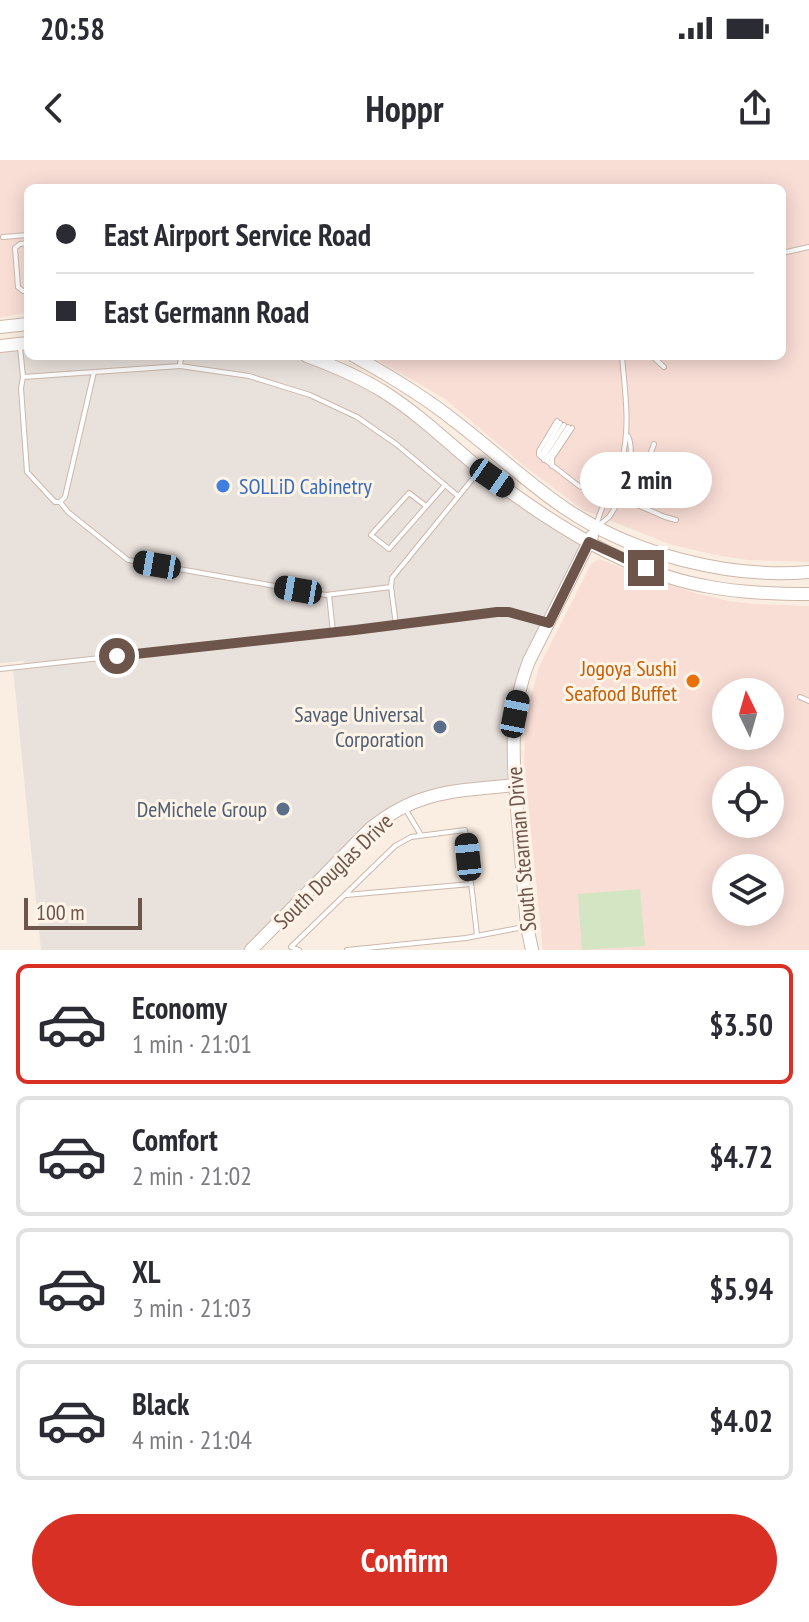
<!DOCTYPE html>
<meta charset="utf-8">
<style>
body{margin:0;font-family:"PT Sans Narrow",sans-serif;background:#f2f2f3;color:#2b2b33;height:100vh;display:flex;flex-direction:column;font-size:30px;white-space:nowrap}
*{box-sizing:border-box;margin:0}
p{font-size:26px;color:#7c7c81}
.icon{flex:none;width:44px;height:44px;fill:none;stroke:currentColor;stroke-width:2;stroke-linecap:round;stroke-linejoin:round}
.map{position:relative;height:790px;overflow:hidden}
.panel{display:flex;flex-direction:column;background:#fff;flex:1}
.panel>*{flex:none}
.guide{position:absolute;left:24px;top:24px;width:762px;height:176px;border-radius:12px;box-shadow:0 4px 20px #0003;display:grid;align-content:center;height:176px;padding:0 32px;background:#fff}
.needle{width:52px;rotate:355deg}
.buttons{position:absolute;left:712px;top:518px;display:grid;gap:16px}
.buttons a{display:grid;place-items:center;width:72px;height:72px;border-radius:50%;background:#fff;box-shadow:0 4px 20px #0003;font-size:40px}
.scale{position:absolute;left:24px;bottom:20px;width:118px;box-sizing:border-box;padding-left:8px;border:4px solid #6e554b;border-top:0;font-size:22px;line-height:28px;white-space:nowrap;color:#6e554b;-webkit-text-stroke:6px #fdf3e7;paint-order:stroke}
.end{position:absolute;width:36px;height:36px;margin:-18px;border:10px solid #6e554b;background:#fff;box-shadow:0 0 0 4px #fff}
.from{border-radius:50%}
.bubble{position:absolute;height:56px;border-radius:28px;background:#fff;box-shadow:0 4px 20px #0003;font-size:26px;font-weight:600;line-height:56px;text-align:center}
.car{position:absolute;width:24px;height:48px;margin:-24px -12px;border-radius:10px;box-shadow:0 0 6px 2px #0007;background:linear-gradient(#222 24%,#8ab4d8 0 40%,#222 0 76%,#8ab4d8 0 86%,#222 0)}
.guide b{display:flex;align-items:center;gap:28px;height:76px;font-size:30px}
.guide b+b{border-top:2px solid #e1e1e2}
.guide i{width:20px;height:20px;background:#2b2b33}
ul{padding:14px 0 0;list-style:none}
li{display:flex;align-items:center;gap:24px;height:120px;margin:0 16px 12px;padding:0 16px;border:4px solid #e1e1e2;border-radius:12px}
li div{flex:1}
li b{display:block;font-size:30px}
li em{font-style:normal;font-weight:600}
li.current{border-color:#d93025}
li>.icon{width:72px;height:72px;stroke-width:1.5}
.primary-button{display:flex;gap:16px;margin-top:auto;padding:16px 32px}
.primary-button a{flex:1;height:92px;border-radius:48px;background:#d93025;color:#fff;font-size:32px;font-weight:600;line-height:92px;text-align:center}
.status{display:flex;justify-content:space-between;align-items:center;height:56px;padding:0 40px;background:#fff;direction:ltr}
.status svg{height:22px;fill:currentColor}
header{display:flex;justify-content:space-between;align-items:center;height:104px;padding:0 32px;background:#fff;font-size:36px;font-weight:600}
.map>svg:first-child{display:block}
</style>
<div class="status"><b>20:58</b><svg viewBox="0 0 49 12"><path d="M0 12V9h3v3zM5 12V6h3v6zM10 12V3h3v9zM15 12V0h3v12zM26 1h20v11H26zM47 4h2v5h-2z"/></svg></div>
<header><svg class="icon" aria-label="back" viewBox="0 0 24 24"><path d="M15 5l-7 7 7 7"/></svg>Hoppr<svg class="icon" aria-label="share" viewBox="0 0 24 24"><path d="M12 15V3M7 8l5-5 5 5M5 13v7h14v-7"/></svg></header>
<div class="map">
<svg width="809" height="790" viewBox="0 0 809 790">
<rect width="100%" height="100%" fill="#faeee2"/>
<g fill="#f9ded6" fill-rule="evenodd">
<polygon points="0,0 809,0 809,402 748,400 716,395 672,385 583,350 523,305 445,239 371,196 782,196 782,28 28,28 28,152 0,158"/>
<path d="M 599,399 L 654,420 L 699,434 L 729,441 L 754,444 L 809,446 L 809,790 L 543,790 L 524,602 L 526,554 L 539,507 L 591,404 ZM 726,532 L 770,532 L 770,576 L 726,576 ZM 726,620 L 770,620 L 770,664 L 726,664 ZM 726,708 L 770,708 L 770,752 L 726,752 Z"/>
</g>
<polygon fill="#e9e1dc" points="28,183 28,196 307,196 346,211 450,282 589,382 523,516 515,625 448,632 392,653 251,790 41,790 13,508 24,507 24,501 0,503 0,186"/>
<polygon fill="#d3e5c2" points="640,729 645,786 582,790 578,734"/>
<g fill="none" stroke-linecap="round" stroke-linejoin="round">
<defs>
<g id="lane">
<polyline points="3,77 28,75"/>
<polyline points="28,83 20,84 15,88 18,127 23,131 28,131"/>
<polyline points="782,93 809,87"/>
<polyline points="20,187 23,217"/>
<polyline points="652,196 664,207"/>
<polyline points="180,206 249,216 310,235 357,257 396,284 445,325 389,389 371,375 409,333 426,346"/>
<polyline points="94,212 65,337 60,342 55,342 27,312 21,228 23,217 180,206 181,196"/>
<path d="M 557,261 L 539,291 L 539,295 L 579,326 C 584,328 588,330 592,325"/>
<polyline points="654,284 634,340 635,344 665,357 676,360"/>
<polyline points="541,296 560,263"/>
<polyline points="544,300 546,293 564,265"/>
<polyline points="547,301 549,296 568,267"/>
<polyline points="552,306 552,298 572,268"/>
<polyline points="445,325 458,336"/>
<polyline points="60,342 68,352 128,400 326,435 391,427"/>
<path d="M 597,364 C 601,343 616,325 621,304 C 631,268 625,233 622,196"/>
<path d="M 599,365 C 601,363 608,358 609,357 C 622,339 637,296 628,276"/>
<polyline points="329,435 333,472"/>
<polyline points="396,465 391,427 392,418 479,311"/>
<polyline points="0,509 355,470 497,452 509,452 547,462"/>
<polyline points="800,537 809,541"/>
<polyline points="406,650 421,675"/>
<polyline points="346,735 471,724"/>
<polyline points="299,790 291,787 395,686 411,677 465,670 477,775"/>
<polyline points="347,790 466,778 524,767"/>
</g>
<g id="secondary">
<polyline points="0,167 28,164"/>
<polyline points="0,186 28,183"/>
<path d="M 307,196 C 334,206 360,217 384,232 C 424,257 457,292 494,320 C 556,366 628,412 705,426 C 739,433 775,434 809,434"/>
<path d="M 354,196 C 390,216 424,236 456,262 C 493,290 527,323 566,349 C 633,394 728,419 809,412"/>
<path d="M 251,790 L 370,669 C 417,630 457,631 515,625"/>
<path d="M 532,790 L 527,766 C 524,731 521,696 518,661 C 513,606 508,553 529,501 L 592,376"/>
</g>
</defs>
<use href="#lane" stroke="#cbb8ac" stroke-width="6"/>
<use href="#secondary" stroke="#ceb7aa" stroke-width="14"/>
<use href="#lane" stroke="#fff" stroke-width="4"/>
<use href="#secondary" stroke="#fff" stroke-width="12"/>
</g>
<g fill="none" stroke-linecap="round" stroke-linejoin="round">
<polyline stroke="#6e554b" stroke-width="10" points="117,496 355,470 497,452 509,452 549,463 589,382 646,408"/>
</g>
<circle fill="#3f7fe0" stroke="#fdf3e7" stroke-width="3" cx="223" cy="326" r="8"/>
<circle fill="#e8710a" stroke="#fdf3e7" stroke-width="3" cx="693" cy="521" r="8"/>
<g fill="#5c6f8a" stroke="#fdf3e7" stroke-width="3">
<circle cx="440" cy="567" r="8"/>
<circle cx="283" cy="649" r="8"/>
</g>
<g text-anchor="middle" stroke-width="6" stroke-linejoin="round" paint-order="stroke">
<g font-size="22" fill="#366cbe" stroke="#fdf3e7" text-anchor="start">
<text x="239" y="334">SOLLiD Cabinetry</text>
</g>
<g font-size="22" fill="#c56008" stroke="#fdf3e7" text-anchor="end">
<text x="677" y="516">Jogoya Sushi<tspan x="677" dy="25">Seafood Buffet</tspan></text>
</g>
<g font-size="22" fill="#4e5e75" stroke="#fdf3e7" text-anchor="end">
<text x="424" y="562">Savage Universal<tspan x="424" dy="25">Corporation</tspan></text>
<text x="267" y="657">DeMichele Group</text>
</g>
<g font-size="22" fill="#6e554b" stroke="#fdf3e7">
<text transform="translate(521 689) rotate(-95)" y="8">South Stearman Drive</text>
<text transform="translate(333 711) rotate(-44)" y="8">South Douglas Drive</text>
</g>
</g>
</svg>
<div class="buttons">
<a><svg class="needle" viewBox="-14 -14 28 28"><path d="M0-13l5 13h-10z" fill="#e53935"/><path d="M0 13l5-13h-10z" fill="#7c7c81"/></svg></a>
<a><svg class="icon" aria-label="locate" viewBox="0 0 24 24"><circle cx="12" cy="12" r="6"/><path d="M12 2v4M12 18v4M2 12h4M18 12h4"/></svg></a>
<a><svg class="icon" aria-label="layers" viewBox="0 0 24 24"><path d="M12 4l9 5-9 5-9-5zM3 14l9 5 9-5"/></svg></a>
</div>
<div class="scale">100 m</div>
<i class="end from" style="left:117px;top:496px"></i>
<i class="end" style="left:646px;top:408px"></i>
<div class="bubble" style="left:580px;top:292px;width:132px">2 min</div>
<i class="car" style="left:492px;top:318px;rotate:125deg"></i>
<i class="car" style="left:157px;top:405px;rotate:280deg"></i>
<i class="car" style="left:298px;top:430px;rotate:280deg"></i>
<i class="car" style="left:515px;top:554px;rotate:11deg"></i>
<i class="car" style="left:468px;top:697px;rotate:354deg"></i>
<div class="guide">
<b><i class="from"></i>East Airport Service Road</b>
<b><i></i>East Germann Road</b>
</div>
</div>
<section class="panel">
<ul>
<li class="current"><svg class="icon" aria-label="car" viewBox="0 0 24 24"><path d="M5 17H2v-5l4-1 3-4h7l3 4 3 1v5h-3M9 17h6M6 11h13"/><circle cx="7" cy="17" r="2"/><circle cx="17" cy="17" r="2"/></svg><div><b>Economy</b><p>1 min · 21:01</p></div><em>$3.50</em></li>
<li><svg class="icon" aria-label="car" viewBox="0 0 24 24"><path d="M5 17H2v-5l4-1 3-4h7l3 4 3 1v5h-3M9 17h6M6 11h13"/><circle cx="7" cy="17" r="2"/><circle cx="17" cy="17" r="2"/></svg><div><b>Comfort</b><p>2 min · 21:02</p></div><em>$4.72</em></li>
<li><svg class="icon" aria-label="car" viewBox="0 0 24 24"><path d="M5 17H2v-5l4-1 3-4h7l3 4 3 1v5h-3M9 17h6M6 11h13"/><circle cx="7" cy="17" r="2"/><circle cx="17" cy="17" r="2"/></svg><div><b>XL</b><p>3 min · 21:03</p></div><em>$5.94</em></li>
<li><svg class="icon" aria-label="car" viewBox="0 0 24 24"><path d="M5 17H2v-5l4-1 3-4h7l3 4 3 1v5h-3M9 17h6M6 11h13"/><circle cx="7" cy="17" r="2"/><circle cx="17" cy="17" r="2"/></svg><div><b>Black</b><p>4 min · 21:04</p></div><em>$4.02</em></li>
</ul>
<div class="primary-button"><a>Confirm</a></div>
</section>
